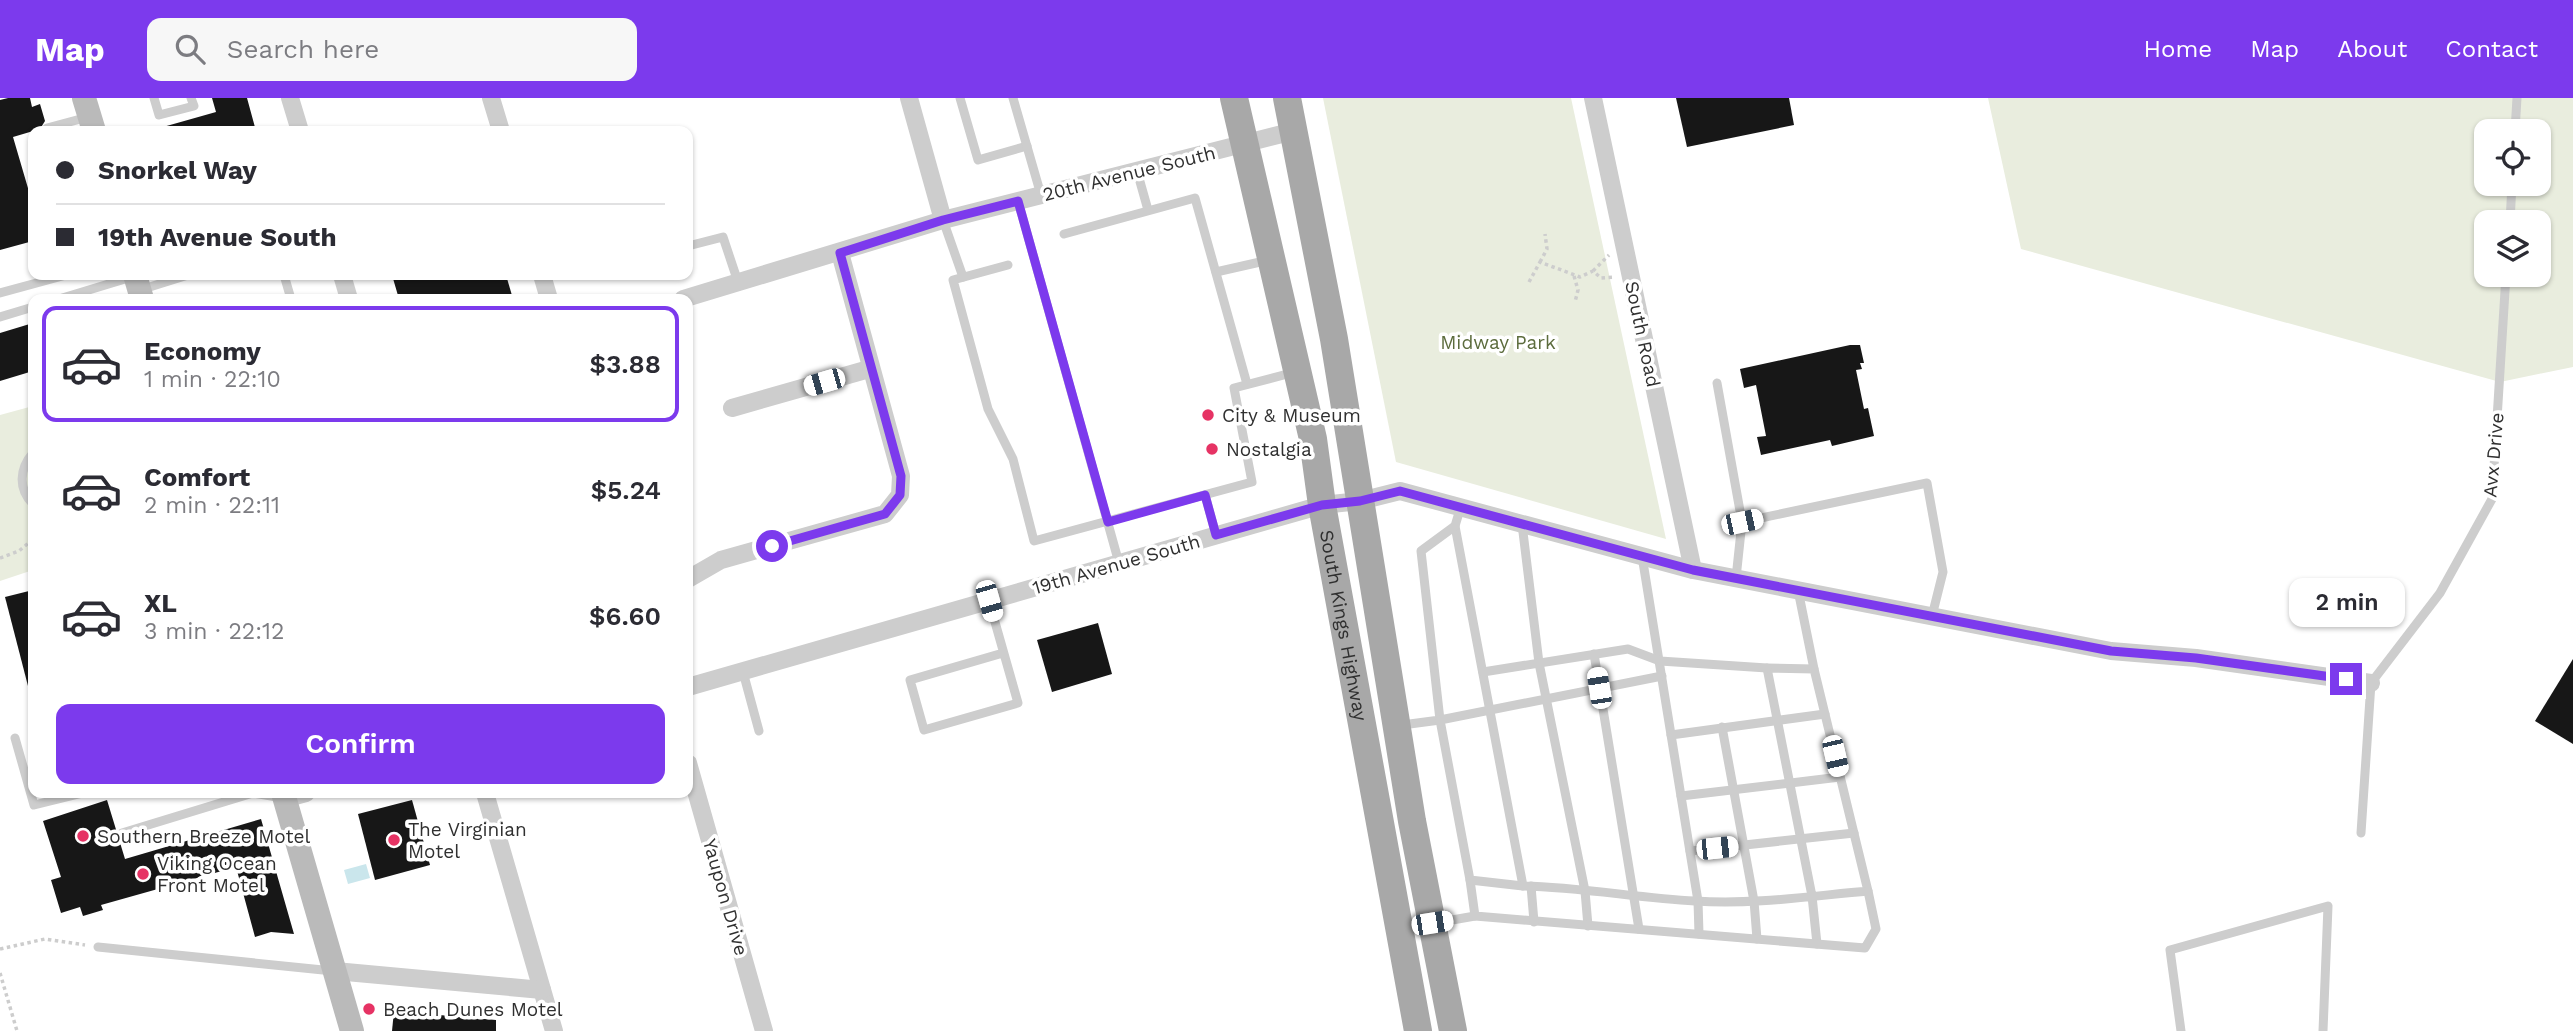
<!DOCTYPE html>
<meta charset="utf-8">
<style>
body{margin:0;font-family:"Work Sans",sans-serif;background:#f7f7f7;color:#2b2b33;height:100vh;display:flex;flex-direction:column;font-size:26px;white-space:nowrap}
*{box-sizing:border-box;margin:0}
p{font-size:23px;color:#7c7c81}
.icon{flex:none;width:38px;height:38px;fill:none;stroke:currentColor;stroke-width:2;stroke-linecap:round;stroke-linejoin:round}
.map{position:relative;flex:1;overflow:hidden}
.side{position:absolute;left:28px;top:196px;width:665px;height:504px;display:flex;flex-direction:column;background:#fff;border-radius:14px;box-shadow:0 2px 5px #0004}
.side>*{flex:none}
.guide{position:absolute;left:28px;top:28px;width:665px;height:154px;border-radius:14px;box-shadow:0 2px 5px #0004;display:grid;align-content:center;height:154px;padding:0 28px;background:#fff}
.tools{position:absolute;left:2474px;top:21px;display:grid;gap:14px}
.tools a{display:grid;place-items:center;width:77px;height:77px;border-radius:14px;background:#fff;box-shadow:0 2px 5px #0004;font-size:35px}
.end{position:absolute;width:32px;height:32px;margin:-16px;border:9px solid #7c3aed;background:#fff;box-shadow:0 0 0 4px #fff}
.from{border-radius:50%}
.bubble{position:absolute;height:49px;border-radius:14px;background:#fff;box-shadow:0 2px 5px #0004;font-size:23px;font-weight:600;line-height:49px;text-align:center}
.car{position:absolute;width:21px;height:42px;margin:-21px -10px;border-radius:9px;box-shadow:0 0 5px 2px #0007;background:linear-gradient(#fff 24%,#345 0 40%,#fff 0 76%,#345 0 86%,#fff 0)}
.guide b{display:flex;align-items:center;gap:24px;height:66px;font-size:26px}
.guide b+b{border-top:2px solid #e1e1e2}
.guide i{width:18px;height:18px;background:#2b2b33}
ul{padding:12px 0 0;list-style:none}
li{display:flex;align-items:center;gap:21px;height:116px;margin:0 14px 10px;padding:0 14px;border:4px solid transparent;border-radius:14px}
li div{flex:1}
li b{display:block;font-size:26px}
li em{font-style:normal;font-weight:600}
li.active{border-color:#7c3aed}
li>.icon{width:63px;height:63px;stroke-width:1.5}
.action{display:flex;gap:14px;margin-top:auto;padding:14px 28px}
.action a{flex:1;height:80px;border-radius:14px;background:#7c3aed;color:#fff;font-size:28px;font-weight:600;line-height:80px;text-align:center}
header{display:flex;align-items:center;gap:42px;box-sizing:border-box;height:98px;padding:0 35px;background:#7c3aed;color:#fff}
header strong{font-size:33px}
nav{display:flex;gap:38px;margin-inline-start:auto;font-size:24px}
.search{width:490px;height:63px;background:#f7f7f7;display:flex;align-items:center;gap:18px;box-sizing:border-box;padding:0 24px;border-radius:14px;color:#7c7c81;font-size:26px}
.map>svg:first-child{display:block}
</style>
<header>
<strong>Map</strong>
<div class="search"><svg class="icon" aria-label="search" viewBox="0 0 24 24"><circle cx="10" cy="10" r="6"/><path d="M15 15l6 6"/></svg>Search here</div>
<nav><a>Home</a><a>Map</a><a>About</a><a>Contact</a></nav>
</header>
<div class="map">
<svg width="2573" height="933" viewBox="0 0 2573 933">
<rect width="100%" height="100%" fill="#fff"/>
<g fill="#e9edde" fill-rule="evenodd">
<polygon points="1323,0 1571,0 1666,441 1396,364"/>
<path d="M 1988,0 L 2573,0 L 2573,269 L 2500,284 L 2021,151 ZM 2487,33 L 2539,33 L 2539,86 L 2487,86 ZM 2487,124 L 2539,124 L 2539,177 L 2487,177 Z"/>
<polygon points="33,308 33,472 0,483 0,317"/>
</g>
<polygon fill="#cae6ec" points="366,766 370,780 348,786 344,772"/>
<g fill="#171717">
<polygon points="8,0 30,0 32,9 40,6 45,23 40,31 13,39 30,97 33,96 33,143 0,152 0,2"/>
<polygon points="212,0 247,0 256,33 163,33 163,29 216,14"/>
<polygon points="1676,0 1789,0 1794,27 1687,49"/>
<polygon points="392,177 506,177 513,201 399,201"/>
<polygon points="33,225 33,273 0,283 0,235"/>
<polygon points="1850,247 1860,247 1864,265 1860,265 1862,271 1856,272 1864,311 1868,310 1874,338 1832,348 1830,342 1761,357 1757,339 1766,338 1756,287 1744,290 1740,271"/>
<polygon points="33,492 33,587 28,588 5,499"/>
<polygon points="1098,525 1112,576 1052,594 1037,542"/>
<polygon points="2573,561 2573,646 2535,623"/>
<polygon points="107,702 125,761 261,721 294,836 271,834 255,839 236,769 101,807 103,812 83,818 80,809 61,815 51,782 61,779 43,723"/>
<polygon points="412,702 430,767 375,782 358,716"/>
<polygon points="394,913 496,922 496,933 392,933"/>
</g>
<g fill="none" stroke-linecap="round" stroke-linejoin="round">
<g stroke="#cdcdcd" stroke-width="3.5" stroke-dasharray="3.5 3.5" stroke-linecap="butt">
<polyline points="1540,164 1547,151 1545,136"/>
<polyline points="1593,173 1609,157"/>
<polyline points="1574,178 1578,192 1575,204"/>
<polyline points="1529,184 1540,164 1580,179 1593,173 1601,180 1615,179"/>
<polyline points="0,460 19,453 32,442"/>
<polyline points="0,851 45,841 85,847"/>
<polyline points="0,875 17,933"/>
</g>
<g stroke="#cdcdcd" stroke-width="9">
<polyline points="154,0 159,17 194,8 191,0"/>
<polyline points="960,0 978,62 1027,48"/>
<polyline points="1013,0 1041,97"/>
<polyline points="47,30 88,19"/>
<polyline points="2515,33 2517,0"/>
<polyline points="1137,73 1148,112"/>
<polyline points="1018,103 1119,465"/>
<polyline points="943,122 963,179"/>
<polyline points="2510,124 2512,86"/>
<polyline points="1064,136 1195,100 1247,286"/>
<polyline points="688,148 723,139 738,184"/>
<polyline points="1008,167 953,182 988,311 1013,361 1034,443 1252,384 1234,290 1295,274"/>
<polyline points="1216,174 1269,162"/>
<polyline points="284,177 291,201"/>
<polyline points="140,192 188,177"/>
<polyline points="0,195 66,177"/>
<polyline points="59,201 135,178"/>
<polyline points="0,219 33,209"/>
<polyline points="1717,285 1742,424 1736,480"/>
<path d="M 33,355 C 19,371 18,391 33,406"/>
<polyline points="1205,397 1216,437"/>
<polyline points="1742,424 1927,385 1943,474 1932,518"/>
<polyline points="1522,426 1539,565 1585,793 1588,828"/>
<path d="M 1455,428 L 1523,788 C 1580,789 1638,800 1695,803 C 1753,807 1811,798 1868,793 L 1814,571 L 1767,570 L 1812,798 L 1817,846"/>
<polyline points="1642,458 1698,803 1699,836"/>
<polyline points="1798,492 1814,571"/>
<polyline points="989,503 1018,605 924,632 910,582 1003,555"/>
<polyline points="1594,556 1639,831"/>
<polyline points="743,574 759,633"/>
<polyline points="1483,574 1628,551 1660,563 1767,570"/>
<polyline points="1402,627 1440,622 1421,453 1455,428 1461,408"/>
<polyline points="1722,629 1754,803 1757,841"/>
<polyline points="1671,637 1825,616"/>
<polyline points="15,640 34,707 83,695"/>
<polyline points="1681,698 1840,679"/>
<polyline points="122,735 253,695 283,700"/>
<polyline points="2361,735 2371,585 2440,495 2492,401 2506,177"/>
<polyline points="1690,753 1854,735"/>
<polyline points="1470,782 1475,818 1865,850 1876,831 1868,793"/>
<polyline points="1523,788 1470,782 1440,622 1662,578"/>
<polyline points="1531,788 1534,824"/>
<polyline points="1435,825 1475,818"/>
<polyline points="98,849 333,873"/>
<polyline points="2181,933 2170,852 2328,808 2323,933"/>
</g>
<g stroke="#cdcdcd" stroke-width="18">
<polyline points="290,0 300,33"/>
<polyline points="491,0 501,33"/>
<polyline points="909,0 943,122"/>
<polyline points="1593,0 1693,472"/>
<polyline points="342,177 349,201"/>
<polyline points="542,177 549,201"/>
<polyline points="683,201 943,122 1294,33"/>
<polyline points="732,310 869,271"/>
<polyline points="688,481 721,462 885,416 900,397 901,378 840,155"/>
<polyline points="688,589 1322,407 1360,403 1400,393 1693,472 2111,553 2196,560 2371,585"/>
<polyline points="688,665 764,933"/>
<polyline points="485,695 554,933"/>
<polyline points="284,701 306,695"/>
<polyline points="335,873 542,892"/>
</g>
<g stroke="#bababa" stroke-width="24">
<polyline points="84,0 94,33"/>
<polyline points="135,177 142,201"/>
<polyline points="283,695 352,933"/>
</g>
<g stroke="#a8a8a8" stroke-width="28">
<path id="s1" d="M 1234,0 L 1313,341 L 1322,407 L 1418,933"/>
<polyline points="1287,0 1334,241 1412,723 1453,933"/>
</g>
</g>
<g fill="none" stroke-linecap="round" stroke-linejoin="round">
<polyline stroke="#7c3aed" stroke-width="9" points="772,448 885,416 900,397 901,378 840,155 943,122 1018,103 1108,424 1205,397 1216,437 1322,407 1360,403 1400,393 1693,472 2111,553 2196,560 2346,581"/>
</g>
<g fill="#e63364" stroke="#fff" stroke-width="2.5">
<circle cx="1208" cy="317" r="7"/>
<circle cx="1212" cy="351" r="7"/>
<circle cx="83" cy="738" r="7"/>
<circle cx="394" cy="742" r="7"/>
<circle cx="143" cy="776" r="7"/>
<circle cx="369" cy="911" r="7"/>
</g>
<g text-anchor="middle" stroke-width="7" stroke-linejoin="round" paint-order="stroke">
<g font-size="19" fill="#303030" stroke="#fff">
<text transform="translate(1129 75) rotate(-14)" y="7">20th Avenue South</text>
<text transform="translate(1643 236) rotate(78)" y="7">South Road</text>
<text transform="translate(2493 357) rotate(-85)" y="7">Avx Drive</text>
<text transform="translate(1116 466) rotate(-16)" y="7">19th Avenue South</text>
<text dy="7" stroke="none"><textPath href="#s1" startOffset="539">South Kings Highway</textPath></text>
<text transform="translate(726 799) rotate(74)" y="7">Yaupon Drive</text>
</g>
<g font-size="19" fill="#5c6c3d" stroke="#fff">
<text x="1498" y="251">Midway Park</text>
</g>
<g font-size="19" fill="#303030" stroke="#fff" text-anchor="start">
<text x="1222" y="324">City &amp; Museum</text>
<text x="1226" y="358">Nostalgia</text>
<text x="408" y="738">The Virginian<tspan x="408" dy="22">Motel</tspan></text>
<text x="97" y="745">Southern Breeze Motel</text>
<text x="157" y="772">Viking Ocean<tspan x="157" dy="22">Front Motel</tspan></text>
<text x="383" y="918">Beach Dunes Motel</text>
</g>
</g>
</svg>
<div class="tools">
<a><svg class="icon" aria-label="locate" viewBox="0 0 24 24"><circle cx="12" cy="12" r="6"/><path d="M12 2v4M12 18v4M2 12h4M18 12h4"/></svg></a>
<a><svg class="icon" aria-label="layers" viewBox="0 0 24 24"><path d="M12 4l9 5-9 5-9-5zM3 14l9 5 9-5"/></svg></a>
</div>
<i class="end from" style="left:772px;top:448px"></i>
<i class="end" style="left:2346px;top:581px"></i>
<div class="bubble" style="left:2289px;top:480px;width:116px">2 min</div>
<i class="car" style="left:824px;top:284px;rotate:254deg"></i>
<i class="car" style="left:1742px;top:424px;rotate:78deg"></i>
<i class="car" style="left:989px;top:503px;rotate:164deg"></i>
<i class="car" style="left:1599px;top:590px;rotate:351deg"></i>
<i class="car" style="left:1835px;top:658px;rotate:167deg"></i>
<i class="car" style="left:1717px;top:750px;rotate:84deg"></i>
<i class="car" style="left:1432px;top:825px;rotate:81deg"></i>
<div class="guide">
<b><i class="from"></i>Snorkel Way</b>
<b><i></i>19th Avenue South</b>
</div>
<section class="side">
<ul>
<li class="active"><svg class="icon" aria-label="car" viewBox="0 0 24 24"><path d="M5 17H2v-5l4-1 3-4h7l3 4 3 1v5h-3M9 17h6M6 11h13"/><circle cx="7" cy="17" r="2"/><circle cx="17" cy="17" r="2"/></svg><div><b>Economy</b><p>1 min · 22:10</p></div><em>$3.88</em></li>
<li><svg class="icon" aria-label="car" viewBox="0 0 24 24"><path d="M5 17H2v-5l4-1 3-4h7l3 4 3 1v5h-3M9 17h6M6 11h13"/><circle cx="7" cy="17" r="2"/><circle cx="17" cy="17" r="2"/></svg><div><b>Comfort</b><p>2 min · 22:11</p></div><em>$5.24</em></li>
<li><svg class="icon" aria-label="car" viewBox="0 0 24 24"><path d="M5 17H2v-5l4-1 3-4h7l3 4 3 1v5h-3M9 17h6M6 11h13"/><circle cx="7" cy="17" r="2"/><circle cx="17" cy="17" r="2"/></svg><div><b>XL</b><p>3 min · 22:12</p></div><em>$6.60</em></li>
</ul>
<div class="action"><a>Confirm</a></div>
</section>
</div>
